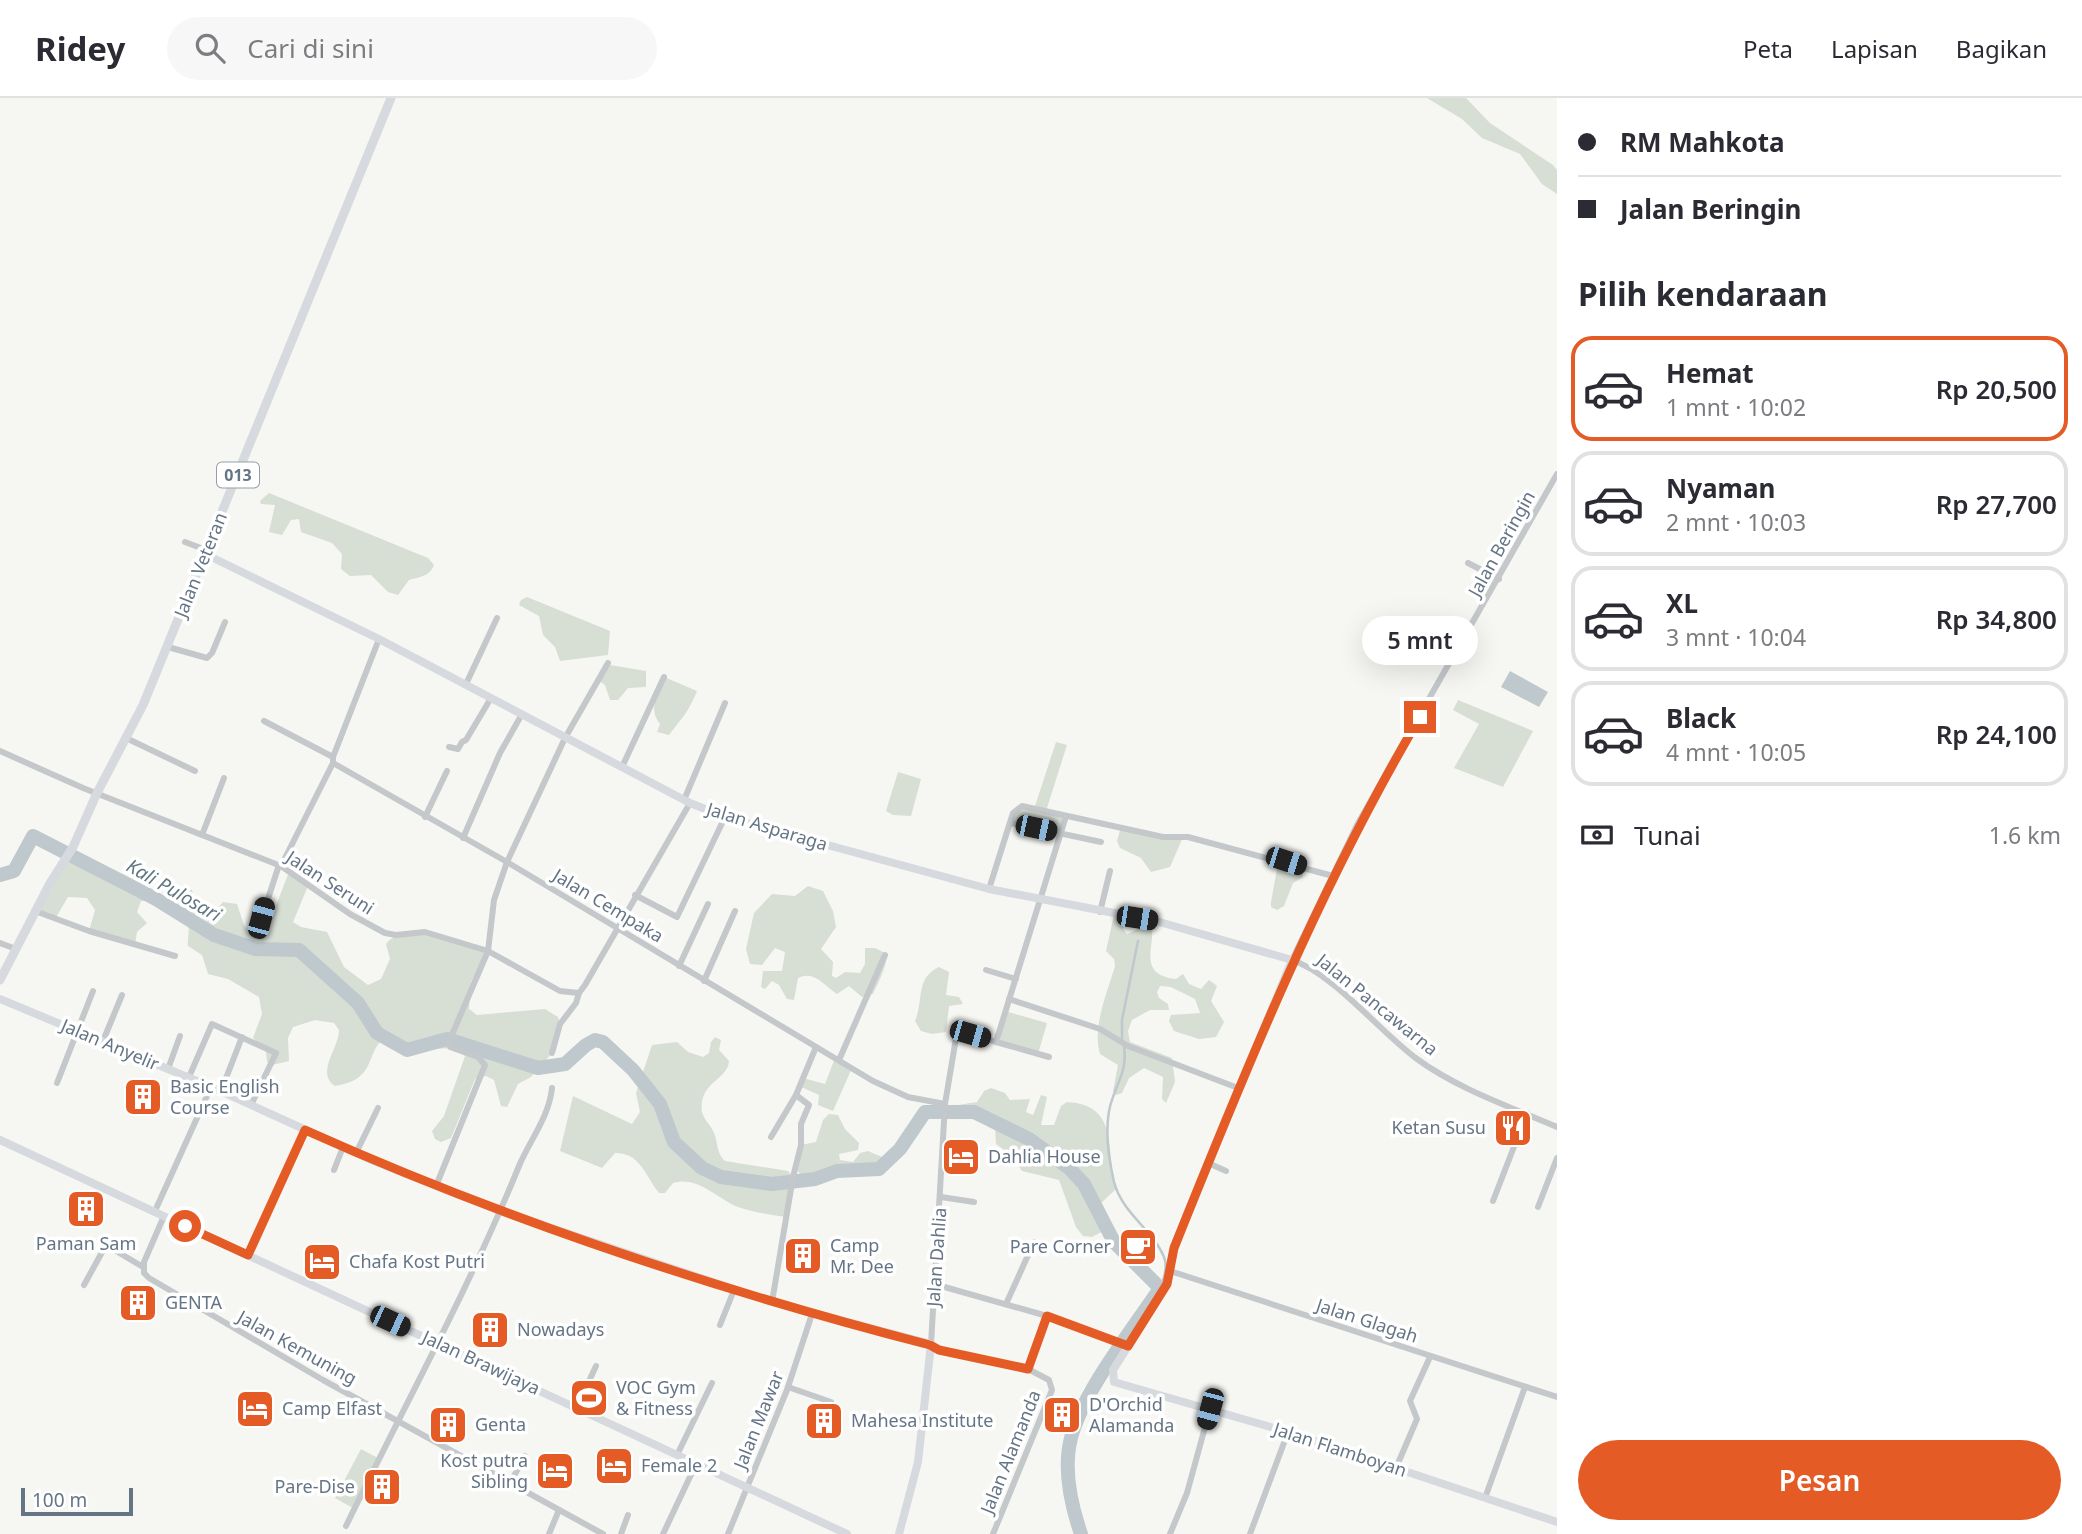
<!DOCTYPE html>
<html lang="id">
<meta charset="utf-8">
<style>
body{margin:0;font-family:"Noto Sans",sans-serif;background:#f7f7f7;color:#2b2b33;height:100vh;display:flex;flex-direction:column;font-size:26px;white-space:nowrap}
*{box-sizing:border-box;margin:0}
p{font-size:23px;color:#7c7c81}
.icon{flex:none;width:38px;height:38px;fill:none;stroke:currentColor;stroke-width:2;stroke-linecap:round;stroke-linejoin:round}
.map{position:relative;flex:1;overflow:hidden}
.drawer{display:flex;flex-direction:column;background:#fff;width:525px}
.drawer>*{flex:none}
.top-card{display:grid;align-content:center;height:154px;padding:0 21px;background:#fff}
.scale{position:absolute;left:21px;bottom:18px;width:112px;box-sizing:border-box;padding-left:7px;border:4px solid #657585;border-top:0;font-size:19px;line-height:24px;white-space:nowrap;color:#657585;-webkit-text-stroke:5px #fff;paint-order:stroke}
.end{position:absolute;width:32px;height:32px;margin:-16px;border:9px solid #e55b25;background:#fff;box-shadow:0 0 0 4px #fff}
.from{border-radius:50%}
.bubble{position:absolute;height:49px;border-radius:24px;background:#fff;box-shadow:0 7px 28px #0002;font-size:23px;font-weight:600;line-height:49px;text-align:center}
.car{position:absolute;width:21px;height:42px;margin:-21px -10px;border-radius:9px;box-shadow:0 0 5px 2px #0007;background:linear-gradient(#222 24%,#8ab4d8 0 40%,#222 0 76%,#8ab4d8 0 86%,#222 0)}
.top-card b{display:flex;align-items:center;gap:24px;height:66px;font-size:26px}
.top-card b+b{border-top:2px solid #e1e1e2}
.top-card i{width:18px;height:18px;background:#2b2b33}
ul{padding:0;list-style:none}
li{display:flex;align-items:center;gap:21px;height:105px;margin:0 14px 10px;padding:0 7px;border:4px solid #e1e1e2;border-radius:21px}
li div{flex:1}
li b{display:block;font-size:26px}
li em{font-style:normal;font-weight:600}
li.current{border-color:#e55b25}
li>.icon{width:63px;height:63px;stroke-width:1.5}
h2{padding:0 21px;font-size:32px;line-height:84px}
.pay{display:flex;align-items:center;gap:18px;height:77px;padding:0 21px;font-size:26px}
.pay p{margin-inline-start:auto}
.cta{display:flex;gap:14px;margin-top:auto;padding:14px 21px}
.cta a{flex:1;height:80px;border-radius:42px;background:#e55b25;color:#fff;font-size:28px;font-weight:600;line-height:80px;text-align:center}
header{display:flex;align-items:center;gap:42px;box-sizing:border-box;height:98px;padding:0 35px;background:#fff;border-bottom:2px solid #e1e1e2}
header strong{font-size:33px}
nav{display:flex;gap:38px;margin-inline-start:auto;font-size:24px}
.search{width:490px;height:63px;background:#f7f7f7;display:flex;align-items:center;gap:18px;box-sizing:border-box;padding:0 24px;border-radius:38px;color:#7c7c81;font-size:26px}
main{display:flex;flex:1;min-height:0}
.map>svg:first-child{display:block}
</style>
<header>
<strong>Ridey</strong>
<div class="search"><svg class="icon" aria-label="search" viewBox="0 0 24 24"><circle cx="10" cy="10" r="6"/><path d="M15 15l6 6"/></svg>Cari di sini</div>
<nav><a>Peta</a><a>Lapisan</a><a>Bagikan</a></nav>
</header>
<main>
<div class="map">
<svg width="1557" height="1436" viewBox="0 0 1557 1436">
<rect width="100%" height="100%" fill="#f6f7f3"/>
<g fill="#d7ded4">
<polygon points="1427,0 1466,0 1490,25 1553,67 1557,72 1557,96 1542,86 1520,56 1482,40 1462,21"/>
<path d="M 269,395 L 428,460 L 434,467 C 429,479 421,478 409,482 L 398,497 L 388,494 L 371,477 L 350,478 L 341,471 L 342,456 L 332,445 L 301,434 L 299,421 L 291,422 L 282,437 L 269,434 L 275,407 L 261,406 L 260,403 Z"/>
<polygon points="527,499 610,533 608,557 560,563 555,549 543,537 539,518 519,507 521,502"/>
<polygon points="610,567 646,573 646,589 628,590 618,602 610,602 605,587 598,582"/>
<path d="M 664,579 L 697,593 C 687,617 683,618 669,637 L 657,634 L 660,626 C 648,610 657,597 664,579 Z"/>
<polygon points="1458,602 1533,633 1503,689 1454,670 1479,626 1453,612"/>
<polygon points="1056,644 1067,647 1046,713 1066,718 1061,735 1011,725 1015,711 1034,711"/>
<polygon points="898,674 921,681 911,718 893,717 886,713"/>
<polygon points="1121,729 1163,739 1183,739 1170,769 1151,774 1141,760 1120,750 1117,743"/>
<path d="M 70,754 C 89,768 143,797 166,798 C 176,798 180,789 192,792 L 199,816 L 204,819 L 213,816 L 223,804 L 237,806 L 244,827 L 253,838 L 264,836 L 268,828 L 289,774 L 308,788 L 293,824 L 301,829 L 327,834 L 344,869 L 368,887 L 381,881 L 390,861 L 386,846 C 403,822 464,847 488,853 L 471,884 L 469,911 L 477,917 L 545,911 L 558,919 L 560,926 L 552,955 L 531,979 L 518,986 L 507,1009 L 501,1008 L 494,982 L 486,978 L 475,981 L 451,1040 L 441,1044 L 435,1041 L 432,1033 L 444,1018 L 465,958 L 454,950 L 407,952 L 385,940 C 364,954 379,981 335,988 C 315,974 339,951 339,932 L 334,925 L 315,922 L 293,929 L 288,940 L 289,963 L 272,967 L 267,964 L 266,954 L 253,940 L 262,916 L 259,899 L 228,881 L 208,876 L 202,857 L 188,848 C 187,841 190,833 188,826 C 183,810 156,800 141,803 L 137,814 L 147,825 L 137,834 L 135,847 L 89,833 L 95,812 L 87,800 L 68,799 L 55,821 L 35,813 Z"/>
<polygon points="1278,765 1303,768 1303,779 1293,785 1284,808 1277,812 1271,809 1271,804"/>
<path d="M 808,788 L 823,793 L 833,813 L 836,829 L 821,851 L 833,864 L 832,878 L 836,880 L 845,874 L 860,875 L 865,866 L 865,850 L 875,850 L 887,856 C 887,868 878,885 873,896 L 862,899 L 849,888 L 837,896 C 824,888 815,872 798,880 L 794,902 L 787,901 L 779,887 L 772,883 L 765,891 L 761,889 L 763,873 L 782,873 L 785,854 L 775,850 L 762,867 L 750,866 L 746,851 L 754,815 L 772,796 L 795,798 Z"/>
<path d="M 1114,817 L 1124,818 L 1123,831 L 1127,836 L 1151,825 C 1158,843 1134,877 1176,881 L 1183,876 L 1189,886 L 1201,891 L 1209,882 L 1217,888 L 1211,903 L 1224,924 L 1216,939 L 1199,941 L 1174,933 L 1169,923 L 1171,917 L 1200,915 L 1195,901 L 1171,889 L 1160,888 L 1157,894 L 1159,900 L 1168,906 L 1169,912 L 1150,912 L 1132,922 L 1128,933 L 1130,944 L 1172,960 L 1175,984 L 1166,1005 L 1162,1001 L 1163,979 L 1144,970 L 1129,980 L 1122,995 L 1116,997 L 1113,993 L 1118,967 L 1100,956 C 1092,928 1107,896 1115,868 L 1114,861 L 1106,853 Z"/>
<path d="M 939,869 L 949,874 L 946,897 L 959,899 L 963,906 L 949,908 L 946,934 L 932,936 L 921,933 L 915,923 C 924,902 915,880 939,869 Z"/>
<polygon points="1005,913 1047,925 1038,956 996,944"/>
<path d="M 715,939 L 721,942 L 719,952 L 729,963 C 728,982 698,984 702,1014 C 704,1022 710,1026 713,1033 C 719,1044 715,1053 725,1063 L 788,1073 L 793,1079 L 786,1119 C 770,1117 753,1114 738,1109 C 718,1101 697,1077 673,1085 L 665,1095 L 659,1095 C 645,1078 641,1055 615,1055 L 602,1070 L 560,1053 L 573,998 L 632,1026 L 640,1014 L 636,995 L 652,947 L 677,944 L 688,954 L 703,959 L 709,955 L 711,944 Z"/>
<polygon points="835,960 852,970 833,1013 818,1007 819,997 799,988 803,980 825,986"/>
<path d="M 991,990 L 1005,995 L 1010,1002 L 1030,1001 L 1026,1014 L 1033,1017 L 1041,997 L 1047,999 L 1041,1027 L 1054,1027 L 1061,1008 L 1067,1004 C 1121,1007 1105,1054 1116,1091 L 1096,1110 L 1105,1132 L 1092,1139 L 1083,1138 L 1076,1129 L 1059,1082 L 1022,1073 L 1012,1058 L 996,1046 L 995,1029 L 961,1016 L 958,1007 L 977,1004 L 984,993 Z"/>
<polygon points="829,1016 838,1017 845,1031 859,1045 858,1052 839,1056 840,1062 853,1064 860,1055 868,1053 882,1059 884,1066 879,1071 837,1073 805,1082 797,1072 801,1047 816,1044 823,1022"/>
<polygon points="361,1351 378,1360 353,1410 335,1400"/>
</g>
<polygon fill="#bec8cd" points="1510,573 1548,594 1539,609 1501,589"/>
<g fill="none" stroke-linecap="round" stroke-linejoin="round">
<g stroke="#bec8cd" stroke-width="2.5">
<polyline points="1122,942 1122,922 1138,843"/>
<path d="M 1124,948 C 1127,970 1120,979 1113,999 C 1103,1024 1108,1058 1114,1084 C 1122,1115 1153,1132 1164,1159 C 1168,1169 1164,1181 1160,1190"/>
</g>
<path stroke="#bec8cd" stroke-width="14" d="M 0,777 L 14,773 L 33,738 L 156,801 L 214,837 L 256,851 L 299,852 L 358,905 L 377,935 L 407,952 L 447,941 L 538,970 L 565,966 L 586,947 L 595,942 L 603,944 L 633,972 L 660,1006 L 674,1044 L 702,1070 L 721,1079 L 772,1086 L 815,1081 L 837,1073 L 879,1071 L 900,1051 L 925,1014 L 974,1014 L 1029,1041 L 1069,1070 L 1084,1086 L 1114,1144 L 1160,1190 C 1133,1231 1083,1293 1071,1340 C 1063,1371 1071,1407 1081,1436"/>
<g stroke="#c4c8cb" stroke-width="6">
<path d="M 1557,376 L 1357,727 L 1292,862 C 1334,876 1379,933 1417,961 C 1458,991 1511,1009 1557,1029"/>
<polyline points="185,444 206,452"/>
<polyline points="1468,465 1499,481"/>
<polyline points="168,549 207,560 212,555 225,524"/>
<polyline points="466,586 497,520"/>
<polyline points="264,623 333,659 333,665 507,764 873,983 908,999 945,1006"/>
<polyline points="126,640 195,673"/>
<polyline points="449,649 458,651 462,644 466,642 491,600"/>
<polyline points="0,653 83,690 281,768 350,816 385,835 396,837 425,834 488,853 560,893 579,895 585,887 690,705"/>
<polyline points="333,659 379,541"/>
<polyline points="622,669 664,579"/>
<polyline points="684,702 725,605"/>
<polyline points="425,719 447,673"/>
<polyline points="1011,725 1101,744"/>
<polyline points="202,737 224,680"/>
<polyline points="463,740 500,655 522,616"/>
<polyline points="281,768 333,665"/>
<polyline points="989,791 1013,715 1022,708 1163,739 1188,739 1333,778"/>
<polyline points="635,797 677,819 725,719"/>
<polyline points="35,813 89,833 175,858"/>
<polyline points="1100,814 1110,773"/>
<polyline points="262,819 279,767"/>
<polyline points="0,845 16,851"/>
<polyline points="679,868 708,806"/>
<polyline points="986,872 1016,881"/>
<polyline points="704,883 735,813"/>
<polyline points="1009,901 1100,931 1128,948 1238,990"/>
<polyline points="451,939 488,853 494,802 507,764 565,640 608,565"/>
<polyline points="103,943 122,897"/>
<polyline points="996,944 1049,959"/>
<polyline points="552,955 560,926 576,905 579,895"/>
<polyline points="839,962 885,857"/>
<polyline points="168,971 180,938"/>
<polyline points="189,979 212,926 276,955 251,1007"/>
<polyline points="57,985 93,893"/>
<polyline points="221,993 242,939"/>
<polyline points="771,1039 796,997 816,949"/>
<polyline points="356,1055 378,1010"/>
<polyline points="1208,1065 1226,1073"/>
<polyline points="334,1072 343,1049"/>
<polyline points="436,1088 485,967 478,959 450,949 449,944"/>
<polyline points="941,1099 974,1104"/>
<polyline points="1493,1103 1527,1015"/>
<polyline points="1538,1109 1557,1060"/>
<polyline points="155,1113 211,989"/>
<polyline points="164,1118 144,1164 144,1175 149,1180 323,1282 603,1436"/>
<polyline points="248,1157 305,1032"/>
<polyline points="1170,1173 1557,1299"/>
<polyline points="934,1186 1047,1218 1128,1248"/>
<polyline points="84,1187 106,1147 143,1169"/>
<polyline points="772,1204 793,1079 801,1047 801,1026 809,1007 796,997"/>
<polyline points="1006,1206 1034,1144"/>
<polyline points="720,1227 734,1192"/>
<polyline points="1028,1271 1047,1218"/>
<polyline points="788,1289 831,1304"/>
<polyline points="577,1309 596,1268"/>
<polyline points="678,1355 712,1285"/>
<polyline points="1396,1370 1417,1321 1410,1303 1430,1259"/>
<polyline points="510,1385 525,1358"/>
<polyline points="1485,1400 1525,1289"/>
<path d="M 346,1428 C 404,1308 469,1191 519,1068 C 530,1042 549,1019 552,990"/>
<polyline points="549,1436 559,1412"/>
<polyline points="621,1436 628,1417"/>
<polyline points="663,1436 697,1364"/>
<polyline points="728,1436 787,1292 812,1216"/>
<polyline points="993,1436 1052,1292 1049,1282 1028,1271 939,1253 931,1246 945,1006 956,940 970,936 996,944 1066,718"/>
<polyline points="1170,1436 1187,1395 1210,1311"/>
<polyline points="1250,1436 1288,1334"/>
</g>
<g stroke="#d6dadf" stroke-width="8">
<polyline points="205,456 379,541 690,705 725,719 989,791 1156,823 1292,862 1174,1150 1167,1186 1113,1272 1114,1284 1288,1334 1557,1424"/>
<polyline points="0,901 216,991 374,1063 501,1113 772,1204 931,1246 918,1364 899,1436"/>
<polyline points="0,1042 847,1436"/>
</g>
<polyline stroke="#d6dadf" stroke-width="9" points="0,882 49,787 73,749 97,695 143,607 391,0"/>
</g>
<g fill="none" stroke-linecap="round" stroke-linejoin="round">
<path stroke="#e55b25" stroke-width="9" d="M 185,1128 L 248,1157 L 305,1032 C 506,1122 717,1192 930,1247 L 939,1252 L 1028,1271 L 1047,1218 L 1128,1248 L 1167,1186 L 1174,1150 C 1247,968 1320,788 1420,619"/>
</g>
<defs>
<symbol id="building-square" viewBox="-11 -11 22 22"><rect x="-9" y="-9" width="18" height="18" rx="4" fill="#e55b25" stroke="#fff"/><path d="M-4-6H4V6H1V3H-1V6H-4ZM-2.5-4.3h1.7v1.8h-1.7ZM.8-4.3h1.7v1.8H.8ZM-2.5-1h1.7V.8h-1.7ZM.8-1h1.7V.8H.8Z" fill="#fff"/></symbol>
<symbol id="restaurant-square" viewBox="-11 -11 22 22"><rect x="-9" y="-9" width="18" height="18" rx="4" fill="#e55b25" stroke="#fff"/><path d="M-5-6h1v4h1v-4h1v4h1v-4h1v5L-1.5 .5V6h-2V.5L-5-1ZM5-6V6H3V1.5H1.5Q1.5-4 5-6Z" fill="#fff"/></symbol>
<symbol id="hotel-square" viewBox="-11 -11 22 22"><rect x="-9" y="-9" width="18" height="18" rx="4" fill="#e55b25" stroke="#fff"/><path d="M-6-4.5h1.5V1H6V5H4.5V3h-9V5H-6ZM-4 0a1.8 1.8 0 1 1 3.6 0ZM.5 0V-2.5h3Q6-2.5 6 0Z" fill="#fff"/></symbol>
<symbol id="cafe-square" viewBox="-11 -11 22 22"><rect x="-9" y="-9" width="18" height="18" rx="4" fill="#e55b25" stroke="#fff"/><path d="M-5.5-4.5H6V0H3Q3 3.5 0 3.5H-2.5Q-5.5 3.5-5.5 0ZM3-3.2v2h1.7v-2ZM-6 4.5H4V6H-6Z" fill="#fff"/></symbol>
<symbol id="stadium-square" viewBox="-11 -11 22 22"><rect x="-9" y="-9" width="18" height="18" rx="4" fill="#e55b25" stroke="#fff"/><path d="M0-5a6.5 5 0 1 0 0 10a6.5 5 0 1 0 0-10ZM-3.5-1.8h7v3.6h-7Z" fill="#fff"/></symbol>
</defs>
<g fill-rule="evenodd">
<use href="#building-square" x="121" y="977" width="44" height="44"/>
<use href="#restaurant-square" x="1491" y="1008" width="44" height="44"/>
<use href="#hotel-square" x="939" y="1037" width="44" height="44"/>
<use href="#building-square" x="64" y="1089" width="44" height="44"/>
<use href="#cafe-square" x="1116" y="1127" width="44" height="44"/>
<use href="#building-square" x="781" y="1136" width="44" height="44"/>
<use href="#hotel-square" x="300" y="1142" width="44" height="44"/>
<use href="#building-square" x="116" y="1183" width="44" height="44"/>
<use href="#building-square" x="468" y="1210" width="44" height="44"/>
<use href="#stadium-square" x="567" y="1278" width="44" height="44"/>
<use href="#hotel-square" x="233" y="1289" width="44" height="44"/>
<use href="#building-square" x="1040" y="1295" width="44" height="44"/>
<use href="#building-square" x="802" y="1301" width="44" height="44"/>
<use href="#building-square" x="426" y="1305" width="44" height="44"/>
<use href="#hotel-square" x="592" y="1346" width="44" height="44"/>
<use href="#hotel-square" x="533" y="1351" width="44" height="44"/>
<use href="#building-square" x="360" y="1367" width="44" height="44"/>
</g>
<g text-anchor="middle" stroke-width="7" stroke-linejoin="round" paint-order="stroke">
<rect fill="#fff" stroke="#939eaa" stroke-width="2" x="217" y="364.5" width="42" height="25" rx="5"/>
<g font-size="16" font-weight="bold" fill="#657585">
<text x="238" y="383">013</text>
</g>
<g font-size="18" fill="#657585" stroke="#fff">
<text transform="translate(1502 446) rotate(-61)" y="6">Jalan Beringin</text>
<text transform="translate(201 467) rotate(-68)" y="6">Jalan Veteran</text>
<text transform="translate(767 729) rotate(17)" y="6">Jalan Asparaga</text>
<text transform="translate(330 785) rotate(33)" y="6">Jalan Seruni</text>
<text transform="translate(608 808) rotate(31)" y="6">Jalan Cempaka</text>
<text transform="translate(1377 907) rotate(39)" y="6">Jalan Pancawarna</text>
<text transform="translate(110 947) rotate(23)" y="6">Jalan Anyelir</text>
<text transform="translate(937 1159) rotate(-86)" y="6">Jalan Dahlia</text>
<text transform="translate(1367 1223) rotate(18)" y="6">Jalan Glagah</text>
<text transform="translate(297 1250) rotate(29)" y="6">Jalan Kemuning</text>
<text transform="translate(481 1265) rotate(25)" y="6">Jalan Brawijaya</text>
<text transform="translate(759 1322) rotate(-68)" y="6">Jalan Mawar</text>
<text transform="translate(1340 1352) rotate(18)" y="6">Jalan Flamboyan</text>
<text transform="translate(1011 1354) rotate(-68)" y="6">Jalan Alamanda</text>
</g>
<g font-size="18" fill="#657585" stroke="#fff" text-anchor="start">
<text x="170" y="995">Basic English<tspan x="170" dy="21">Course</tspan></text>
<text x="1486" y="1036" text-anchor="end">Ketan Susu</text>
<text x="988" y="1065">Dahlia House</text>
<text x="86" y="1152" text-anchor="middle">Paman Sam</text>
<text x="830" y="1154">Camp<tspan x="830" dy="21">Mr. Dee</tspan></text>
<text x="1111" y="1155" text-anchor="end">Pare Corner</text>
<text x="349" y="1170">Chafa Kost Putri</text>
<text x="165" y="1211">GENTA</text>
<text x="517" y="1238">Nowadays</text>
<text x="616" y="1296">VOC Gym<tspan x="616" dy="21">&amp; Fitness</tspan></text>
<text x="1089" y="1313">D'Orchid<tspan x="1089" dy="21">Alamanda</tspan></text>
<text x="282" y="1317">Camp Elfast</text>
<text x="851" y="1329">Mahesa Institute</text>
<text x="475" y="1333">Genta</text>
<text x="528" y="1369" text-anchor="end">Kost putra<tspan x="528" dy="21">Sibling</tspan></text>
<text x="641" y="1374">Female 2</text>
<text x="355" y="1395" text-anchor="end">Pare-Dise</text>
</g>
<g font-size="19" font-style="italic" fill="#617781" stroke="#fff">
<text transform="translate(174 792) rotate(30)" y="7">Kali Pulosari</text>
</g>
</g>
</svg>
<div class="scale">100 m</div>
<i class="end from" style="left:185px;top:1128px"></i>
<i class="end" style="left:1420px;top:619px"></i>
<div class="bubble" style="left:1362px;top:518px;width:116px">5 mnt</div>
<i class="car" style="left:1036px;top:730px;rotate:102deg"></i>
<i class="car" style="left:1286px;top:763px;rotate:108deg"></i>
<i class="car" style="left:261px;top:820px;rotate:15deg"></i>
<i class="car" style="left:1137px;top:820px;rotate:99deg"></i>
<i class="car" style="left:970px;top:936px;rotate:106deg"></i>
<i class="car" style="left:390px;top:1223px;rotate:115deg"></i>
<i class="car" style="left:1210px;top:1311px;rotate:195deg"></i>
</div>
<section class="drawer">
<div class="top-card">
<b><i class="from"></i>RM Mahkota</b>
<b><i></i>Jalan Beringin</b>
</div>
<h2>Pilih kendaraan</h2>
<ul>
<li class="current"><svg class="icon" aria-label="car" viewBox="0 0 24 24"><path d="M5 17H2v-5l4-1 3-4h7l3 4 3 1v5h-3M9 17h6M6 11h13"/><circle cx="7" cy="17" r="2"/><circle cx="17" cy="17" r="2"/></svg><div><b>Hemat</b><p>1 mnt · 10:02</p></div><em>Rp 20,500</em></li>
<li><svg class="icon" aria-label="car" viewBox="0 0 24 24"><path d="M5 17H2v-5l4-1 3-4h7l3 4 3 1v5h-3M9 17h6M6 11h13"/><circle cx="7" cy="17" r="2"/><circle cx="17" cy="17" r="2"/></svg><div><b>Nyaman</b><p>2 mnt · 10:03</p></div><em>Rp 27,700</em></li>
<li><svg class="icon" aria-label="car" viewBox="0 0 24 24"><path d="M5 17H2v-5l4-1 3-4h7l3 4 3 1v5h-3M9 17h6M6 11h13"/><circle cx="7" cy="17" r="2"/><circle cx="17" cy="17" r="2"/></svg><div><b>XL</b><p>3 mnt · 10:04</p></div><em>Rp 34,800</em></li>
<li><svg class="icon" aria-label="car" viewBox="0 0 24 24"><path d="M5 17H2v-5l4-1 3-4h7l3 4 3 1v5h-3M9 17h6M6 11h13"/><circle cx="7" cy="17" r="2"/><circle cx="17" cy="17" r="2"/></svg><div><b>Black</b><p>4 mnt · 10:05</p></div><em>Rp 24,100</em></li>
</ul>
<div class="pay"><svg class="icon" aria-label="cash" viewBox="0 0 24 24"><path d="M3 7h18v10H3z"/><circle cx="12" cy="12" r="2"/></svg>Tunai<p>1.6 km</p></div>
<div class="cta"><a>Pesan</a></div>
</section>
</main>
